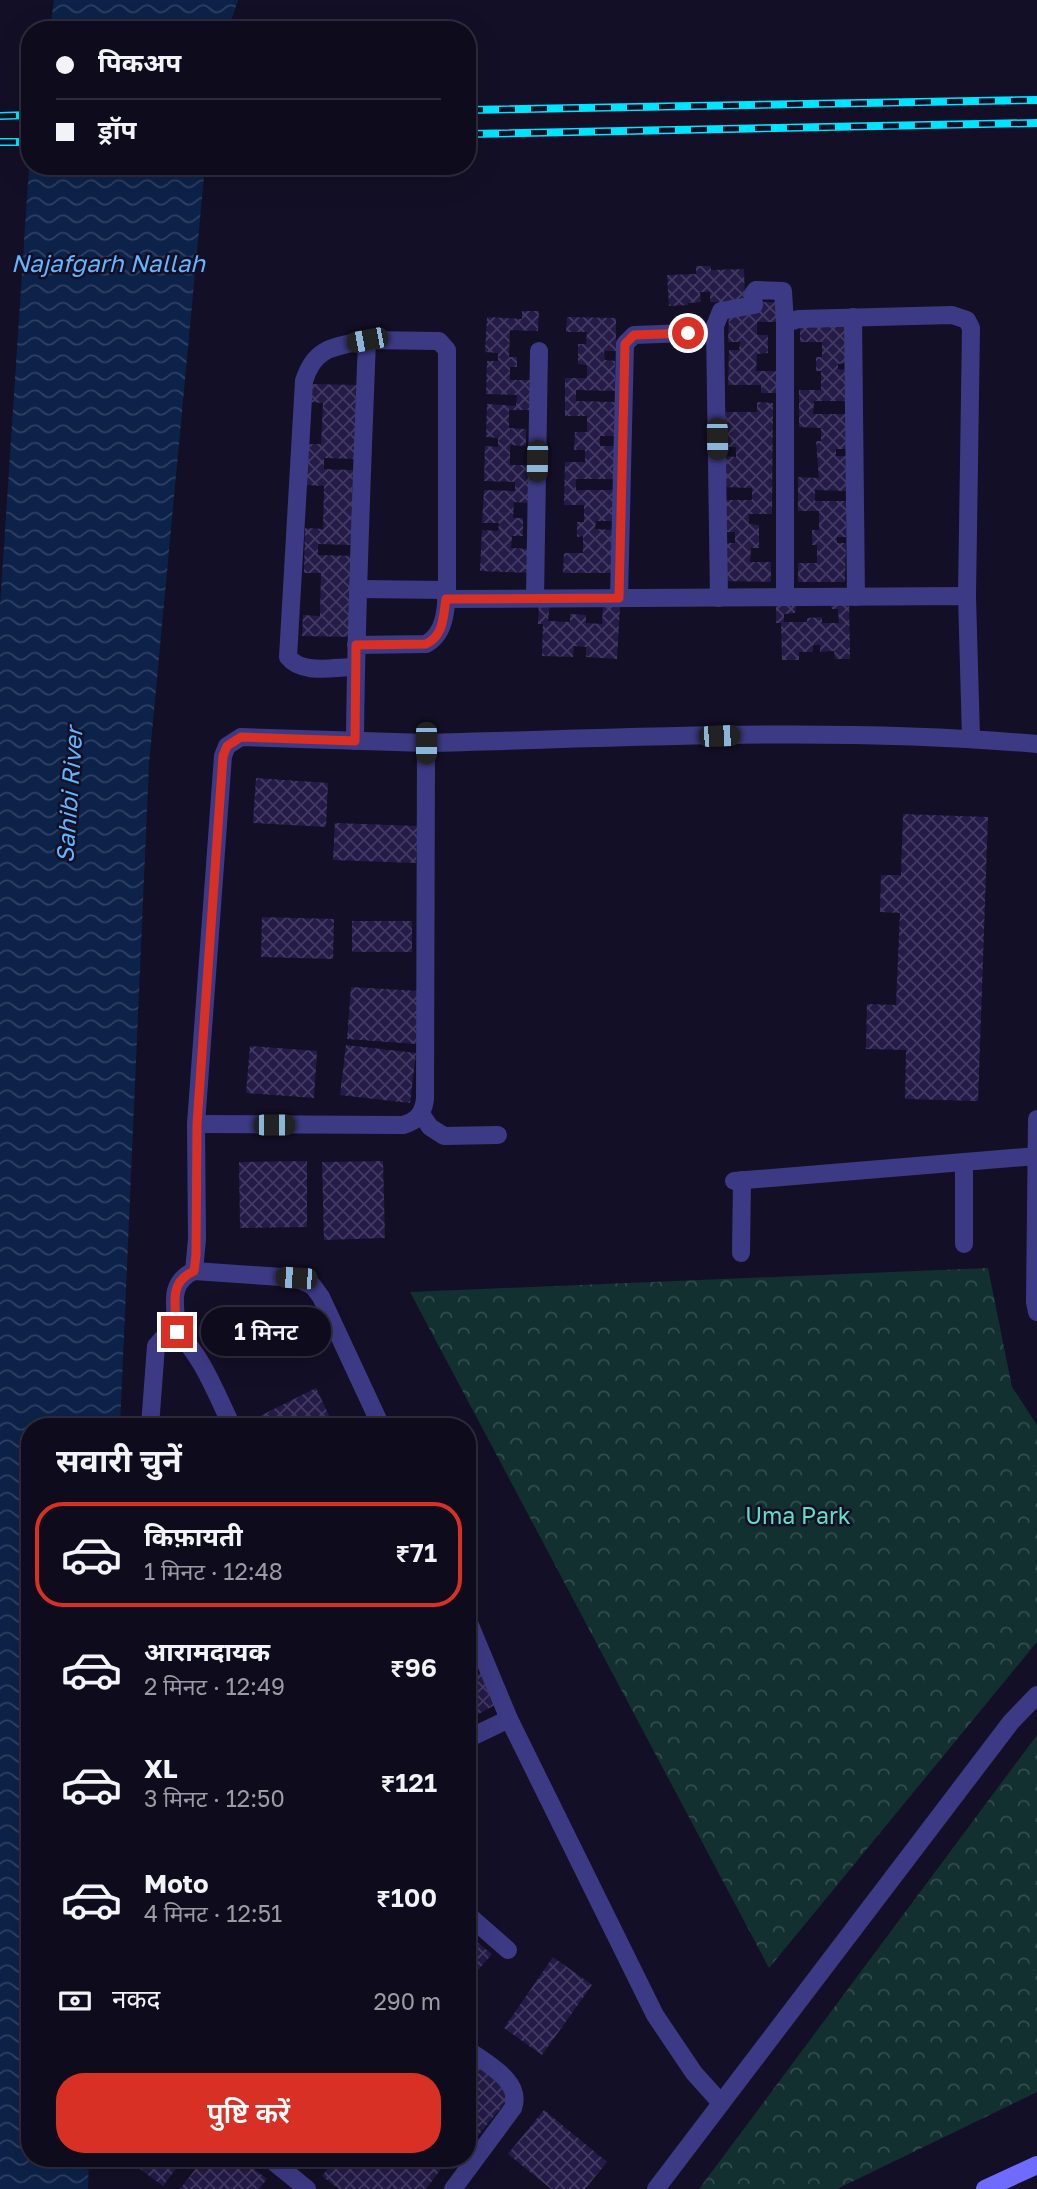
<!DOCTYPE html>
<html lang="hi">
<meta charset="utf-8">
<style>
body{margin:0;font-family:"Golos Text","Noto Sans Devanagari",sans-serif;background:#171425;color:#f1f3f6;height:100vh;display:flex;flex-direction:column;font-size:26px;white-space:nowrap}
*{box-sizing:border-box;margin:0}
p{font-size:23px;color:#9b9ba3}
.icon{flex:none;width:38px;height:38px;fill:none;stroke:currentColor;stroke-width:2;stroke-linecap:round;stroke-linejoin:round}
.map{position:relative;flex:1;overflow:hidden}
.side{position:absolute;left:21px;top:1418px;width:455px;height:749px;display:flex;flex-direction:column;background:#0e0b1c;border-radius:28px;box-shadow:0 7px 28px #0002,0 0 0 2px #2e2b3b}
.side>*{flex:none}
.guide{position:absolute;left:21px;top:21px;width:455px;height:154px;border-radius:28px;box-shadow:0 7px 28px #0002,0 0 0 2px #2e2b3b;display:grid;align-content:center;height:154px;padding:0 35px;background:#0e0b1c}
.end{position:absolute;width:32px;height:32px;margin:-16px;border:9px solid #d93025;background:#fff;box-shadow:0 0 0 4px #fff}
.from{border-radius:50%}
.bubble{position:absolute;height:49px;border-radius:24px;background:#0e0b1c;box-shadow:0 7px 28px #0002,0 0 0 2px #2e2b3b;font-size:23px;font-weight:600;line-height:49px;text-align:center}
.car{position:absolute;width:21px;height:42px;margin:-21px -10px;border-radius:9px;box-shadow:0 0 5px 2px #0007;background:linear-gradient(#222 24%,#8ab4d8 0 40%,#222 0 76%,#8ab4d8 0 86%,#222 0)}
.guide b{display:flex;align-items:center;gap:24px;height:66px;font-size:26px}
.guide b+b{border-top:2px solid #2e2b3b}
.guide i{width:18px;height:18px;background:#f1f3f6}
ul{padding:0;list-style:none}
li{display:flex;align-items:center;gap:21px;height:105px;margin:0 14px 10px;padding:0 21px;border:4px solid transparent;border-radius:28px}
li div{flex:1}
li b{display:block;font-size:26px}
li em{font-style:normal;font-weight:600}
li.current{border-color:#d93025}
li>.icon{width:63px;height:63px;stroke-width:1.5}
h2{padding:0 35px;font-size:32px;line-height:84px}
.pay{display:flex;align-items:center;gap:18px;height:77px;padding:0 35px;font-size:26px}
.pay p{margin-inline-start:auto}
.cta{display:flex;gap:14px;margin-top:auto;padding:14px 35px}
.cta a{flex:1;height:80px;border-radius:28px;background:#d93025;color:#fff;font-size:28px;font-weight:600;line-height:80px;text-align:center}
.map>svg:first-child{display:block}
</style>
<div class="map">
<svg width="1037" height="2189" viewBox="0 0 1037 2189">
<defs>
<pattern id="park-crowns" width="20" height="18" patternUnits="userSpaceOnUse" patternTransform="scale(1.75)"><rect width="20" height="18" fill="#12302f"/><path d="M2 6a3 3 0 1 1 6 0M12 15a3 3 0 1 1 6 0" fill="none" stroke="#344d4e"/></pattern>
<pattern id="water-waves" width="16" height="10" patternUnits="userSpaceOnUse" patternTransform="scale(1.75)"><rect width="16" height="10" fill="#0c2248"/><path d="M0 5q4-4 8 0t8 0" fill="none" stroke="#2f4163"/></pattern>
<pattern id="building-cross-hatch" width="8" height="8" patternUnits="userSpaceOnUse" patternTransform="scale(1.75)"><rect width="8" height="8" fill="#241b47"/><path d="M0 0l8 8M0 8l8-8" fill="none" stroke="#433b63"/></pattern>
</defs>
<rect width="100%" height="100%" fill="#130f26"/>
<g fill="url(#park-crowns)">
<polygon points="988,1268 1012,1387 1037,1425 1037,1642 769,1968 410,1292"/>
<polygon points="1037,1735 1037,2092 837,2189 699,2189"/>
</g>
<g fill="url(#water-waves)">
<polygon points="54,0 238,0 228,30 50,30"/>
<polygon points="30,152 30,166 205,166 149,764 120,1426 30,1426 30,2158 89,2158 88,2189 0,2189 0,606"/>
</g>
<g fill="url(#building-cross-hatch)">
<polygon points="696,266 711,266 711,270 744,269 745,303 710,302 710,292 700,292 701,302 688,303 688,305 669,306 667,275 696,274"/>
<polygon points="759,302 777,302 777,322 757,322 757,335 768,335 768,353 757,354 756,371 777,371 777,393 761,393 761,385 728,385 729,350 739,350 740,342 728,342 729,311"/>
<polygon points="522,311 539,311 538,331 510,330 509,357 517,357 517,367 510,367 510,380 536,380 535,410 509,410 509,428 526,429 526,446 510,445 510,465 533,465 531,503 514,502 513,518 523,518 523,536 512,536 511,548 532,549 531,573 480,571 482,530 498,531 499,523 482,523 484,490 515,491 515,482 484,481 485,446 498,447 498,438 486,437 487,404 516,406 517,395 486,394 487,361 498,361 498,353 485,352 487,317 522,319"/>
<polygon points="567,317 616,318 616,351 604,351 605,360 615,361 615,391 576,390 576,401 615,402 614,436 600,436 600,446 614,446 614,479 576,479 576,490 614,490 613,521 596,521 595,529 613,530 613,573 563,573 564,553 583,553 583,536 577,537 577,522 584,522 584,505 564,505 565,462 585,462 585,450 574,450 575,432 587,432 587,416 565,416 565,378 587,378 587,365 578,364 578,344 586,344 587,332 566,332"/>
<polygon points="800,325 847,325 846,363 838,364 838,369 847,370 846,401 814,401 813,414 846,414 846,449 836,449 836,456 846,456 846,491 815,490 815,501 846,501 846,537 837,537 837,543 846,543 845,582 798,582 798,563 817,563 817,545 812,545 812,530 819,530 819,511 798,511 798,477 819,478 816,441 821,441 821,428 799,427 799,390 821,390 821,371 816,371 816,357 822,357 822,342 800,342"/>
<polygon points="309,384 360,385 357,459 324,458 324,469 353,470 351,545 318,544 318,555 355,556 352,637 302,636 303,615 320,616 321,573 304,573 305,528 323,529 324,486 306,485 308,444 321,444 323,403 308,402"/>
<polygon points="757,402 773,403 772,514 749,514 749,524 759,525 759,548 751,548 750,562 771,562 771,582 722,581 722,543 735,543 735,532 723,532 723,500 752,500 752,488 723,487 724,456 736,457 736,447 724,447 725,412 757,412"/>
<polygon points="831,600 849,600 850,659 835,659 834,651 820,652 820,645 813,645 813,652 799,652 799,660 782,660 781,623 776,623 776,606 796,606 795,613 784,614 784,622 807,622 807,618 822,617 822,623 839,623 838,609 832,609"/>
<polygon points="539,602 550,603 548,621 570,622 570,614 586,615 586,623 602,624 603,605 620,606 617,659 586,657 586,647 574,646 573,657 542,656 543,624 538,624"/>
<polygon points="256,778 328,783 326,827 253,823"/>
<polygon points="903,814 988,817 978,1101 905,1099 906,1050 866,1049 867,1004 896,1005 900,913 880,912 881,875 901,875"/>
<polygon points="335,823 418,826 416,863 333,860"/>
<polygon points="262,917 334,919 333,959 261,957"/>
<rect x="352" y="921" width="60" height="31"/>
<polygon points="351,987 419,991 416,1044 347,1039"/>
<polygon points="346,1045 416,1053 410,1103 340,1095"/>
<polygon points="250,1046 317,1051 314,1098 246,1093"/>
<polygon points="307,1161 307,1227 240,1228 239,1162"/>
<polygon points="383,1161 385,1238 324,1240 322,1162"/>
<polygon points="316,1388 334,1426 262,1426 258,1417"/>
<polygon points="482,1672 499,1703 467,1720 467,1680"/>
<polygon points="467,1934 492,1954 467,1983"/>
<polygon points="553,1957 592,1985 542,2055 504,2028"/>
<polygon points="467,2056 513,2093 467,2149"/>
<polygon points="544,2110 607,2162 585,2189 551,2189 508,2154"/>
<polygon points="138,2158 184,2158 163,2186 133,2164"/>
<polygon points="204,2158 240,2158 267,2179 259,2189 180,2189"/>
<polygon points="336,2158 426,2158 441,2169 426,2189 339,2189 322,2176"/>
</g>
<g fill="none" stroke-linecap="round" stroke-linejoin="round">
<g stroke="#3d3a85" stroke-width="18">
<polyline points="964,1162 964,1244"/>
<polyline points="734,1181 1037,1156"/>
<polyline points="741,1253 742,1180"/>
</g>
<g stroke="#3d3a85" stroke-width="18">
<polyline points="853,317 856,597"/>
<polyline points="358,589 447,590"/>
<polyline points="785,597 785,323 799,319 952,315 967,320 971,328 967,596"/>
<polyline points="535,598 539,351"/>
<polyline points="619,598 625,344 634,335 715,332"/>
<polyline points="719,598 715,326 721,311 754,305 753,294 756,290 783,291 785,323"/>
<polyline points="446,599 967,596 971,738"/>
<path d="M 355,667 C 335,667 302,675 288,657 L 304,381 C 315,346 335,347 367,340"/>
<path d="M 355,741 C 356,607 362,474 367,340 L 439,341 L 447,350 L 447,590 C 446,610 445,634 426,644 L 356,645"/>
<polyline points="421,1114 430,1127 444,1136 498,1135"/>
<polyline points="1037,1119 1035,1302 1037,1312"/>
<path d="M 196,1124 L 403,1125 C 417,1121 423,1114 425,1099 L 426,743 C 629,738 834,726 1037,744"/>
<polyline points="194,1271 197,1239 196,1124 223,756 227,746 241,737 426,743"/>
<path d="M 177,1332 C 203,1357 216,1394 232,1426"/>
<path d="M 150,1426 L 156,1346 L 165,1336 L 177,1332 C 176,1307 167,1283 194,1271 L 296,1278 L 313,1286 L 321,1297 L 381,1426"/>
<polyline points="467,1618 509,1719 655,2015 694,2073 721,2103"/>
<polyline points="467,1739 509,1719"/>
<polyline points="467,1914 508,1950"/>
<polyline points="269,2158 307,2189"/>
<path d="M 453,2189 L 513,2108 C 523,2081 485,2063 467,2049"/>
<polyline points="656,2189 1011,1722 1037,1695"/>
</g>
<polyline stroke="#6f6bff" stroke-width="18" points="985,2189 1037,2165"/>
<defs>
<g id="rail">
<polyline points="467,110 1037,100"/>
<polyline points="0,116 30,115"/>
<polyline points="467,134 1037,123"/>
<polyline points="0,142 30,142"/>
</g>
</defs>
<use href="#rail" stroke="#00e5ff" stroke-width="8"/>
<use href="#rail" stroke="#130f26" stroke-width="5" stroke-dasharray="16" stroke-linecap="butt"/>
</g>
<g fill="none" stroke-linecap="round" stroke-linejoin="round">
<path stroke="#d93025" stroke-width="9" d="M 177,1332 C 176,1307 167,1283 194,1271 L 196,1255 L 197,1124 L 223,756 L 227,746 L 241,737 L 355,741 L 356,645 L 426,644 C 444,635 443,617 446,599 L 619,598 L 625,344 L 634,335 L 688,333"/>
</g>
<g text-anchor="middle" stroke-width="5" stroke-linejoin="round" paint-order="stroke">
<g font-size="23" fill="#5fe0c0" stroke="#130f26">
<text x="798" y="1524">Uma Park</text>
</g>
<g font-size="24" font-style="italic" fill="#62b6ff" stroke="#130f26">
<text x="108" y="272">Najafgarh Nallah</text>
<text transform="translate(70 795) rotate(-86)" y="8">Sahibi River</text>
</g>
</g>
</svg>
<i class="end from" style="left:688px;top:333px"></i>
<i class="end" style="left:177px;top:1332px"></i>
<div class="bubble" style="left:201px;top:1307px;width:130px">1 मिनट</div>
<i class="car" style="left:367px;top:340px;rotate:259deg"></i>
<i class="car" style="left:717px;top:439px;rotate:179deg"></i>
<i class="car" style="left:537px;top:461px;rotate:181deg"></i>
<i class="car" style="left:719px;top:736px;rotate:88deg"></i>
<i class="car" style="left:426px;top:743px;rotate:180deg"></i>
<i class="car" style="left:274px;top:1125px;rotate:90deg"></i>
<i class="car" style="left:296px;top:1278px;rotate:274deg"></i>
<div class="guide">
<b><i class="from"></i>पिकअप</b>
<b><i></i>ड्रॉप</b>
</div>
<section class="side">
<h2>सवारी चुनें</h2>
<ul>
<li class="current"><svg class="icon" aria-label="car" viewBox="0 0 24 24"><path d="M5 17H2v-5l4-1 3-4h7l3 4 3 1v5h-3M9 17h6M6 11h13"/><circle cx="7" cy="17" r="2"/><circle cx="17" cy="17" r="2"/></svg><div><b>किफ़ायती</b><p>1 मिनट · 12:48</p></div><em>₹71</em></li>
<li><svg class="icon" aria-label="car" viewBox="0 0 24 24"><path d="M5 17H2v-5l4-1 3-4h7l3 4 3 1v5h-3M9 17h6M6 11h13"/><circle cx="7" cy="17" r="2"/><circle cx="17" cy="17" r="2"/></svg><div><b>आरामदायक</b><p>2 मिनट · 12:49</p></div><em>₹96</em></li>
<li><svg class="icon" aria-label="car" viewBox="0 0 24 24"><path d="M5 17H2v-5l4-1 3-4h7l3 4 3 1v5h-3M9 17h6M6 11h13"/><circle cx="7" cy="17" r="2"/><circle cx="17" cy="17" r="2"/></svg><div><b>XL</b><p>3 मिनट · 12:50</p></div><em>₹121</em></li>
<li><svg class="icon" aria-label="car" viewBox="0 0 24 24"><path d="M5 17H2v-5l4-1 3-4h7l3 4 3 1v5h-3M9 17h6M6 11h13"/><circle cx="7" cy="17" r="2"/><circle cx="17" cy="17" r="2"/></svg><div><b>Moto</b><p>4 मिनट · 12:51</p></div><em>₹100</em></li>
</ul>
<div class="pay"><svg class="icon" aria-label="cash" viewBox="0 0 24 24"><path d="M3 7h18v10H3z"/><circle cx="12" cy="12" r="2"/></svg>नकद<p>290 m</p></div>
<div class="cta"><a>पुष्टि करें</a></div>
</section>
</div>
